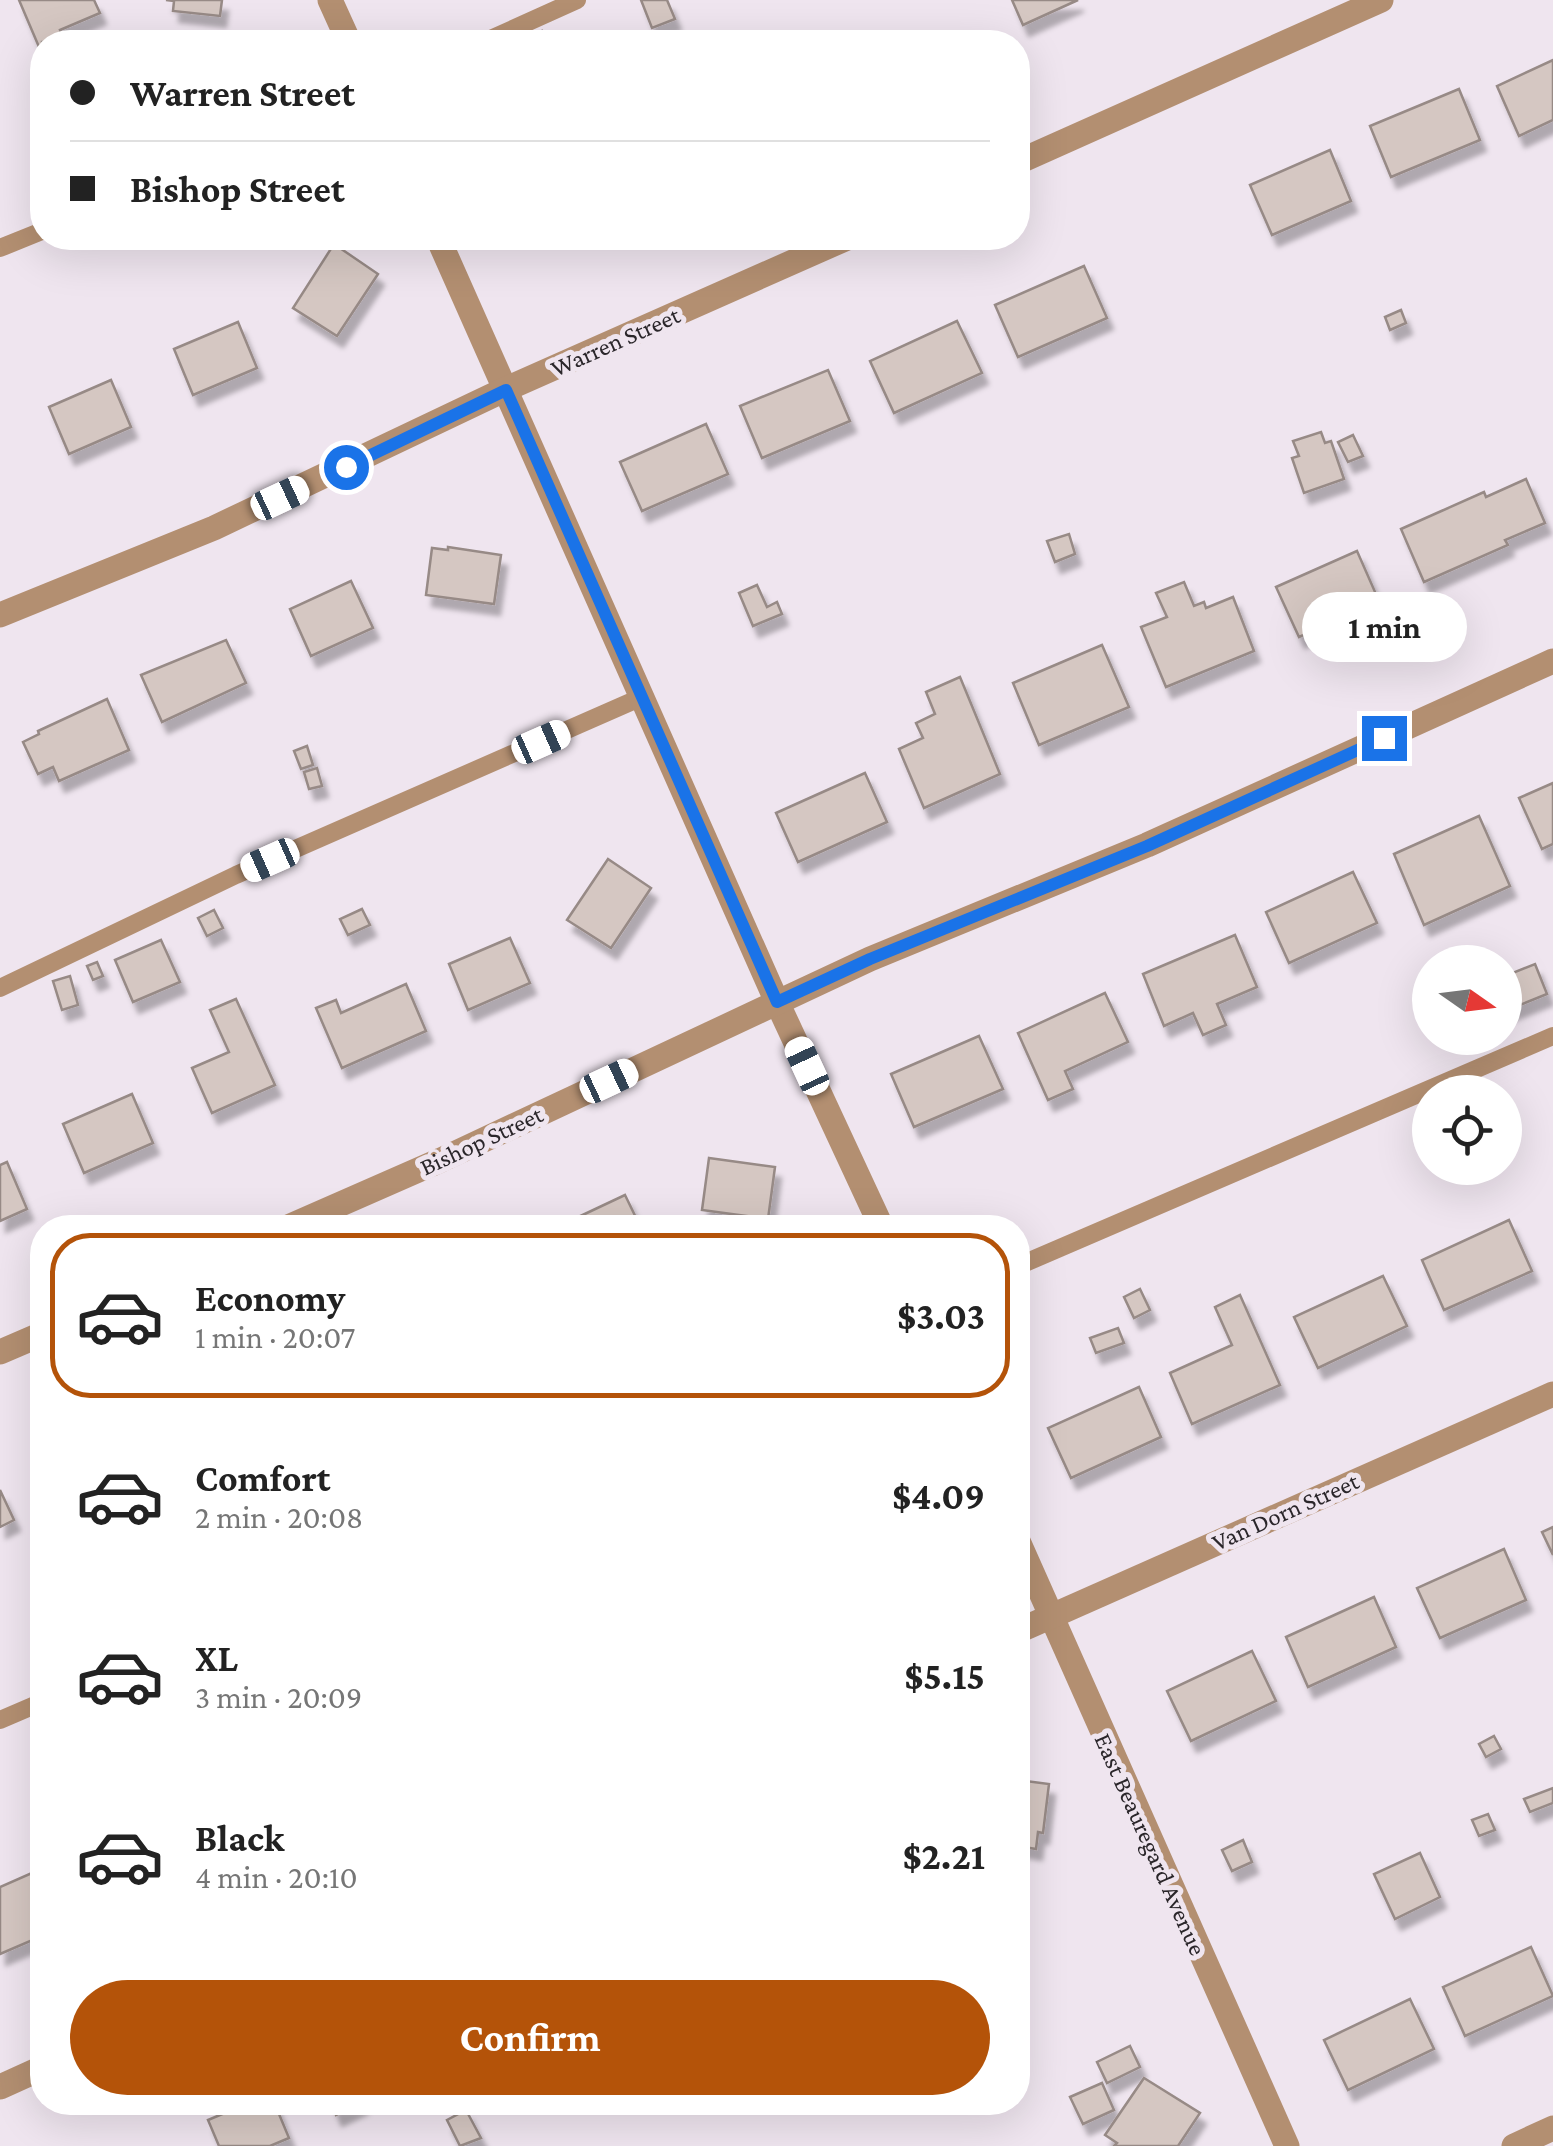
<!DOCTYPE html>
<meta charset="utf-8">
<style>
body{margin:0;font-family:"Crimson Pro",serif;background:#f6f6f6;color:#222;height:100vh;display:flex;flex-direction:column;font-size:38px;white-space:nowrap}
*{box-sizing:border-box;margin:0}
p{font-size:32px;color:#767676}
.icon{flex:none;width:55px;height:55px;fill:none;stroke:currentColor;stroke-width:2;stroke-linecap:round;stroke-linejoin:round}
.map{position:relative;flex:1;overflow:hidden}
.side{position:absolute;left:30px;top:1215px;width:1000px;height:900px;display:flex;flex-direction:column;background:#fff;border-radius:40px;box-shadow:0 10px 40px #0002}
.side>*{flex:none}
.top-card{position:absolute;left:30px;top:30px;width:1000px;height:220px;border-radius:40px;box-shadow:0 10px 40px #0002;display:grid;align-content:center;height:220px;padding:0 40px;background:#fff}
.needle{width:65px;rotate:104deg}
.fabs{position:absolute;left:1412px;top:945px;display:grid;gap:20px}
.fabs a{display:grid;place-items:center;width:110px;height:110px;border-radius:50%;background:#fff;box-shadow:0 10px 40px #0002;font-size:50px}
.end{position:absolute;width:45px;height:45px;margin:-22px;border:12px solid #1a73e8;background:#fff;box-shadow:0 0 0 5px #fff}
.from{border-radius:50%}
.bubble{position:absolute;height:70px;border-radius:35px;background:#fff;box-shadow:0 10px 40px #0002;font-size:32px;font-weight:700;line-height:70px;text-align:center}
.car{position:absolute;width:30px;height:60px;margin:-30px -15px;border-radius:12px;box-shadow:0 0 8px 2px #0007;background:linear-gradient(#fff 24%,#345 0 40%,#fff 0 76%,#345 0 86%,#fff 0)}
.top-card b{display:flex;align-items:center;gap:35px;height:95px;font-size:38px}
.top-card b+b{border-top:2px solid #e0e0e0}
.top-card i{width:25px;height:25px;background:#222}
ul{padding:18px 0 0;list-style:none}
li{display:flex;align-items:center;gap:30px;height:165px;margin:0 20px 15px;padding:0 20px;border:5px solid transparent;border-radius:40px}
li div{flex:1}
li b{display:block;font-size:38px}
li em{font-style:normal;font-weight:700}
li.active{border-color:#b45309}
li>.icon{width:90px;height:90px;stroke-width:1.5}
.button{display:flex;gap:20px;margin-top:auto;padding:20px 40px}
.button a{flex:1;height:115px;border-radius:60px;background:#b45309;color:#fff;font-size:40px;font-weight:700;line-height:115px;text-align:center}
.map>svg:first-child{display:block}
</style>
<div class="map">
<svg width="1553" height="2146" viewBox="0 0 1553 2146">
<defs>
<filter id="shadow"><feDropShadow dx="6" dy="11" stdDeviation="2.5" flood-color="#0004"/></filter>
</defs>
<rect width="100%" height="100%" fill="#efe5ef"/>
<g fill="#d5c7c2" stroke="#978a86" stroke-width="2.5" filter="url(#shadow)">
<polygon points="19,0 94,0 100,13 60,30 65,42 42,42 42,54"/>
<polygon points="166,0 222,0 220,16 173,11 174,1"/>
<polygon points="641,0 667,0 675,19 652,28"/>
<polygon points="1012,0 1078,0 1023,25"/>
<polygon points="542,31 547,42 523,42 522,40"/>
<polygon points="1553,60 1553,120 1519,136 1497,86"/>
<polygon points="1459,89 1480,140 1391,177 1370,126"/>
<polygon points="1330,150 1351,201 1272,235 1250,185"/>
<polygon points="334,244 378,274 337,336 293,308"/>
<polygon points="1084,266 1107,318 1018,357 995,305"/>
<polygon points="1401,310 1406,323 1390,330 1385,317"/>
<polygon points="957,321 982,373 894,413 870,361"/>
<polygon points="238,322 257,368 193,395 174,349"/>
<polygon points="828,370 850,421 762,458 740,406"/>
<polygon points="111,380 131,427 69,454 49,407"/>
<polygon points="706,424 728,474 642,511 620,462"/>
<polygon points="1321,432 1325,443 1331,441 1344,479 1304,493 1292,458 1299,456 1293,441"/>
<polygon points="1353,435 1363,456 1348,462 1338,442"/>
<polygon points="1526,479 1545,523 1505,540 1508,545 1424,582 1401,529 1484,492 1486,497"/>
<polygon points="1069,534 1075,554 1055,562 1047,541"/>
<polygon points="448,547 501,555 494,604 426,595 432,548 448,550"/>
<polygon points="1357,551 1379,601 1299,637 1276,587"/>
<polygon points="351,581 373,628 311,656 290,609"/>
<polygon points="1184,582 1194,606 1204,602 1206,608 1233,597 1254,651 1166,687 1141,627 1167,617 1156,593"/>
<polygon points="757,585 767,607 777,602 782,614 753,626 739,593"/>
<polygon points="226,640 246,683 162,722 141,675"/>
<polygon points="1102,645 1129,707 1039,745 1013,683"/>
<polygon points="960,677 1000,774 924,808 899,749 923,738 916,723 935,714 926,692"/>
<polygon points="107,699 129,750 59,781 53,767 38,774 23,742 39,734 38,731"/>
<polygon points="307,746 313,765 301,769 294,751"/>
<polygon points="317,768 322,786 309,789 304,772"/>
<polygon points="865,773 887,822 798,862 776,813"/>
<polygon points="1553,783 1553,844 1542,849 1519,798"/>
<polygon points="1479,816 1510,886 1424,925 1394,854"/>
<polygon points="608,859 651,888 611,948 567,920"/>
<polygon points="1353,872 1377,923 1289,963 1266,912"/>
<polygon points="362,909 370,925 348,935 340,919"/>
<polygon points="214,910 223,928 207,936 198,918"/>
<polygon points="1235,935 1257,987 1217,1004 1226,1025 1203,1035 1193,1013 1164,1026 1143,974"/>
<polygon points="510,938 530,983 468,1010 449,964"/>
<polygon points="161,940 180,982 133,1002 115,960"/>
<polygon points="97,962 103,976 93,980 87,966"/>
<polygon points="1535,964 1547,994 1505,1011 1505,976"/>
<polygon points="70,976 78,1005 62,1010 53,981"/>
<polygon points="406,984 426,1031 342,1068 316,1008 336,1000 341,1013"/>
<polygon points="1105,993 1128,1042 1065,1071 1073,1089 1048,1100 1018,1033"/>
<polygon points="236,999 275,1085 212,1113 192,1068 229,1052 210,1010"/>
<polygon points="979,1036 1003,1089 914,1127 891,1074"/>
<polygon points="132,1094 153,1143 84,1173 63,1124"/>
<polygon points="709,1158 775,1167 768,1219 702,1210"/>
<polygon points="7,1162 27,1209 0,1221 0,1165"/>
<polygon points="625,1195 641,1228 555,1228"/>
<polygon points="1509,1220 1532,1271 1444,1310 1422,1260"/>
<polygon points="1383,1276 1407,1326 1318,1368 1294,1317"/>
<polygon points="1140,1289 1150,1310 1134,1318 1124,1297"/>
<polygon points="1240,1295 1280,1385 1192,1424 1170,1373 1232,1345 1215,1307"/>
<polygon points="1118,1328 1124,1343 1096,1353 1090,1338"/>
<polygon points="1139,1387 1161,1437 1071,1478 1048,1428"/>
<polygon points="0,1490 14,1520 0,1527"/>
<polygon points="1553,1527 1553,1555 1542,1532"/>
<polygon points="1504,1549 1526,1600 1440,1638 1417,1588"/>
<polygon points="1374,1597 1396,1647 1308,1687 1286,1637"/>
<polygon points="1252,1651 1276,1701 1191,1741 1167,1691"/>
<polygon points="1494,1736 1501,1749 1486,1757 1479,1744"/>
<polygon points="1018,1780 1049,1784 1043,1833 1038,1832 1036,1849 1018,1846"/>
<polygon points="1553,1788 1553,1803 1530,1812 1524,1799"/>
<polygon points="1488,1814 1495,1830 1479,1836 1472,1820"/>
<polygon points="1243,1840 1252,1862 1232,1871 1222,1850"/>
<polygon points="1420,1853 1440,1897 1395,1919 1374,1874"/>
<polygon points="41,1869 42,1936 0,1954 0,1887"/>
<polygon points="1531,1947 1553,1996 1465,2036 1443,1987"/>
<polygon points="1410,1999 1434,2049 1348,2090 1324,2040"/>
<polygon points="1130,2046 1140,2067 1107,2083 1097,2062"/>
<polygon points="1144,2078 1200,2113 1178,2146 1114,2146 1117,2143 1105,2135"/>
<polygon points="1102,2083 1114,2110 1083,2124 1070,2097"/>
<polygon points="251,2102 274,2102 289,2138 270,2146 219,2146 208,2120"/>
<polygon points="331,2102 363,2102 336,2115"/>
<polygon points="466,2110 481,2138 460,2146 447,2120"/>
</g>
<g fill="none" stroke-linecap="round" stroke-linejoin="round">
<g stroke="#b38f71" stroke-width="18">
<polyline points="484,42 577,0"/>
<polyline points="0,248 42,231"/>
<polyline points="0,988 236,875 642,697"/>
<polyline points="1018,1266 1553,1036"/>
<polyline points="0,1720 42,1702"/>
</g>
<g stroke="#b38f71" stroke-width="25">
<polyline points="330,0 349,42"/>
<polyline points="1018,162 1381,0"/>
<polyline points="438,238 777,1002 882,1228"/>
<polyline points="0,615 214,528 506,389 847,238"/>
<polyline points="286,1228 441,1160 870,959 1147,845 1553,661"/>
<polyline points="0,1352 42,1334"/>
<polyline points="1018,1541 1287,2146"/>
<polyline points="1018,1631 1553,1394"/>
<polyline points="0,2087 42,2068"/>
<polyline points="1514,2146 1553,2128"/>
</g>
</g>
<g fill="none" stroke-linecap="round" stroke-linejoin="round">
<polyline stroke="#1a73e8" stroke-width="12" points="346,467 506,390 777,1002 870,959 1147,846 1384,738"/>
</g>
<g text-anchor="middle" stroke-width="10" stroke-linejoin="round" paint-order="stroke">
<g font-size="25" fill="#2a262a" stroke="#efe5ef">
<text transform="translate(615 341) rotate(-24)" y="9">Warren Street</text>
<text transform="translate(481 1140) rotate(-25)" y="9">Bishop Street</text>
<text transform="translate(1285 1511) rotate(-24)" y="9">Van Dorn Street</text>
<text transform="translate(1151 1844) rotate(66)" y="9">East Beauregard Avenue</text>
</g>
</g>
</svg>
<div class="fabs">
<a><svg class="needle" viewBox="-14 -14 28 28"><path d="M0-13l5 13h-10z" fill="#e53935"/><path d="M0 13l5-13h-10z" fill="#767676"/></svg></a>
<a><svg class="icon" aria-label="locate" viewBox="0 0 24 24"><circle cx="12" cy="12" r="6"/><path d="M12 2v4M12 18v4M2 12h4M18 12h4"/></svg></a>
</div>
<i class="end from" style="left:346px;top:467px"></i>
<i class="end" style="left:1384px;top:738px"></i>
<div class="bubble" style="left:1302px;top:592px;width:165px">1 min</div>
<i class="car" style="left:280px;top:498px;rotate:65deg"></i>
<i class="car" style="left:541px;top:742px;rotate:66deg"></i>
<i class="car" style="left:270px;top:860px;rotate:246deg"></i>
<i class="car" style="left:807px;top:1066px;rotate:335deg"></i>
<i class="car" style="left:609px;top:1081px;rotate:65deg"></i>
<div class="top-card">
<b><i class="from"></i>Warren Street</b>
<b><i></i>Bishop Street</b>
</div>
<section class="side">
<ul>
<li class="active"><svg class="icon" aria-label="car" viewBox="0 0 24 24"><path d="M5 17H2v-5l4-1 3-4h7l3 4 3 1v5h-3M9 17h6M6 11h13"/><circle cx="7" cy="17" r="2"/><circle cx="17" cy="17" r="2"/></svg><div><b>Economy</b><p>1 min · 20:07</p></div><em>$3.03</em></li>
<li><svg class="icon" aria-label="car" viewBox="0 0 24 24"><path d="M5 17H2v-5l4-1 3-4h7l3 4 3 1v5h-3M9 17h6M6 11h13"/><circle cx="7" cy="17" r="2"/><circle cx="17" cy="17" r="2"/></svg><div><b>Comfort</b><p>2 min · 20:08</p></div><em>$4.09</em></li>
<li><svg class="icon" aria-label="car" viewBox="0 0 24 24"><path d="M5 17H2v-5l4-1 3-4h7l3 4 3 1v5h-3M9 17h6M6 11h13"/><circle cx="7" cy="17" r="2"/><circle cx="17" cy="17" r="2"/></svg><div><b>XL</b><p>3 min · 20:09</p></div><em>$5.15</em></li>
<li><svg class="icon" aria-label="car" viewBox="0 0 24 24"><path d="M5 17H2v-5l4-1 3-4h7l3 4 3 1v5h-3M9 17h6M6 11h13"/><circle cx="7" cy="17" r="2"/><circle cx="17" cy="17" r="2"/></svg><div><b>Black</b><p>4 min · 20:10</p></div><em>$2.21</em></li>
</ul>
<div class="button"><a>Confirm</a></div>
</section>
</div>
